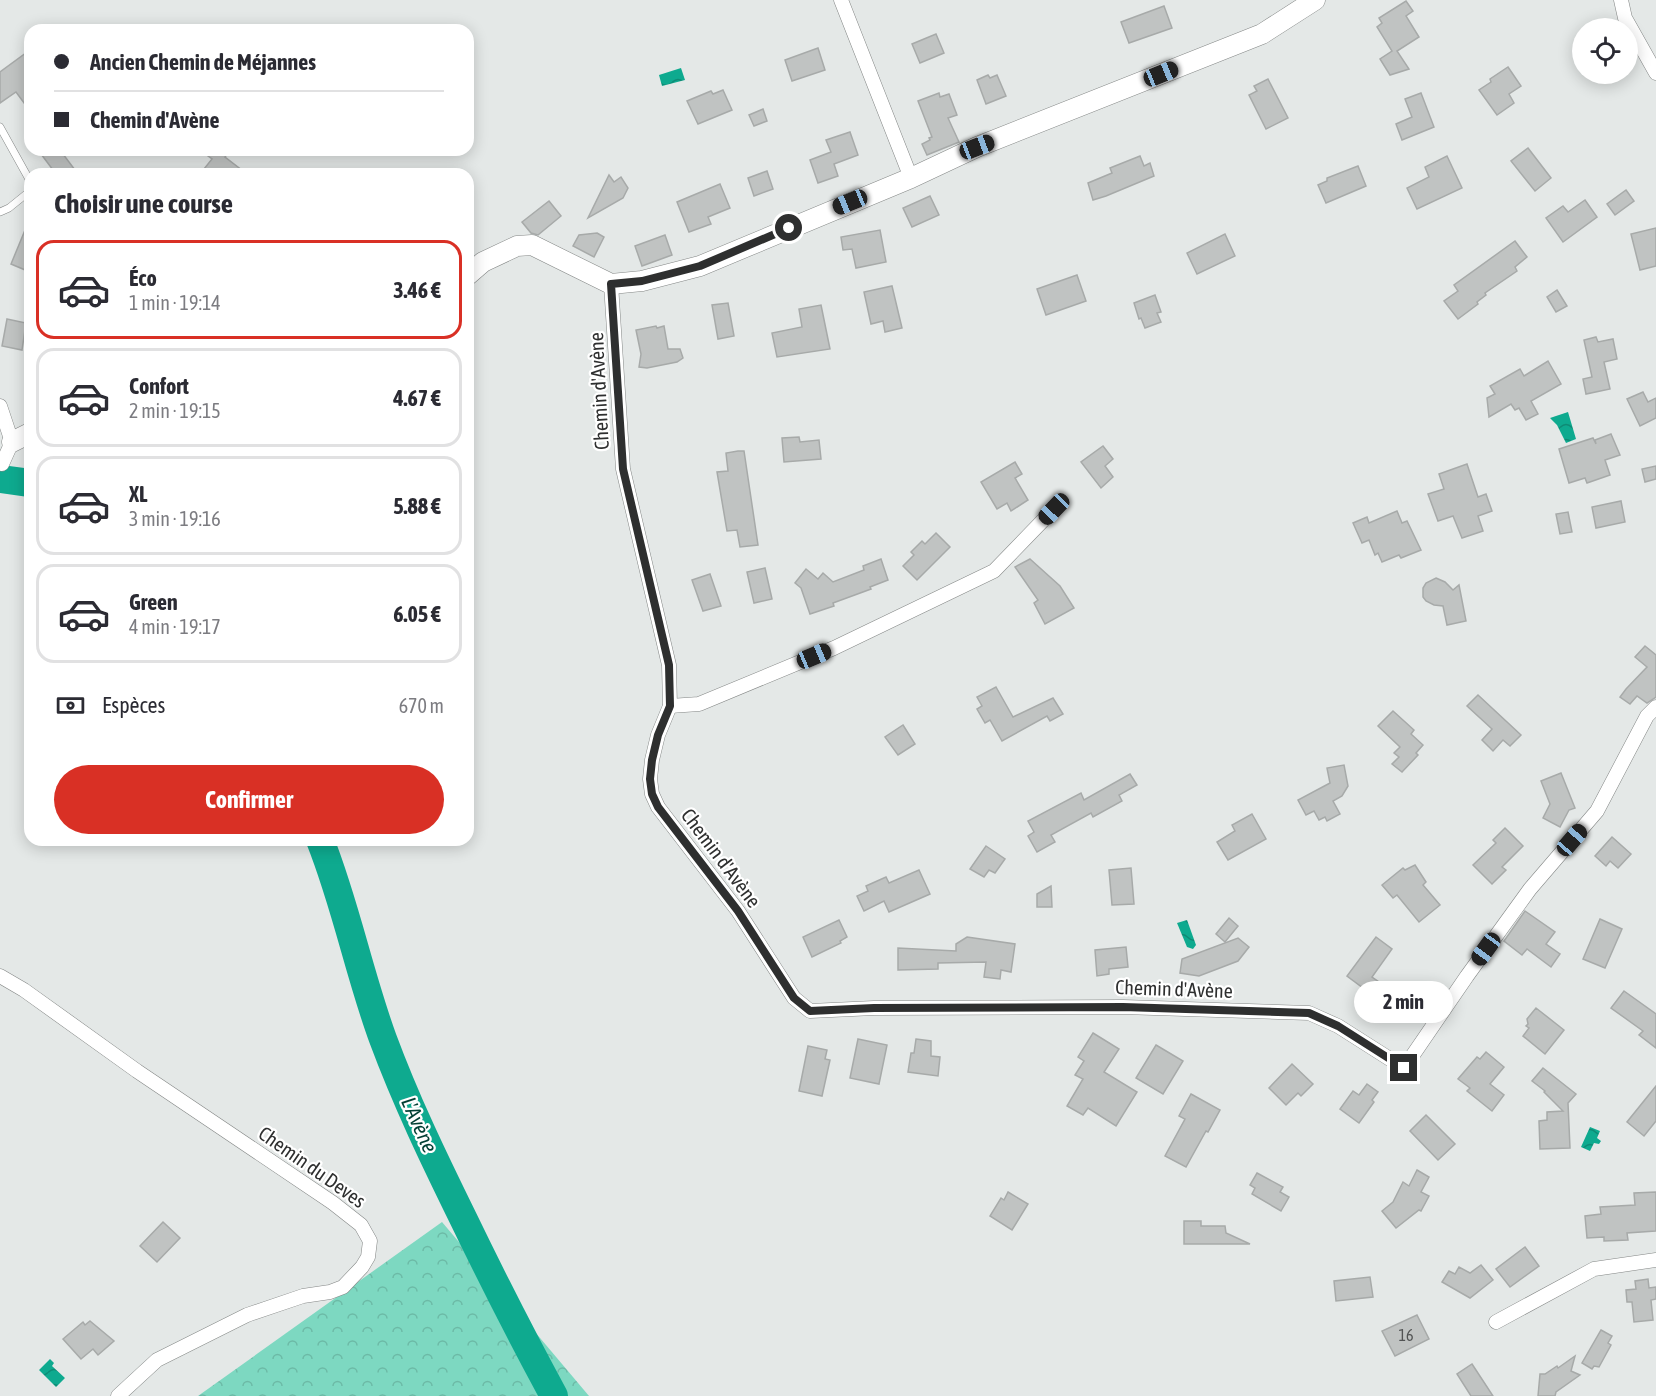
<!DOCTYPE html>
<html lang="fr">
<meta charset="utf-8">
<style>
body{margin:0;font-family:"Asap Condensed",sans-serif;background:#f2f2f3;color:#2b2b33;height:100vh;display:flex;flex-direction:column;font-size:22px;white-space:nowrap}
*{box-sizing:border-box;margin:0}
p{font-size:20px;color:#7c7c81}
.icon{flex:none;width:33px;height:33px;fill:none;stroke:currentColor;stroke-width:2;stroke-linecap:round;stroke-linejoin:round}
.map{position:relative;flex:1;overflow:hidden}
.drawer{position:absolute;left:24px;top:168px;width:450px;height:678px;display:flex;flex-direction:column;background:#fff;border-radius:18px;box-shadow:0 3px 15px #0003}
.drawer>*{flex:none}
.top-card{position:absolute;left:24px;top:24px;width:450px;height:132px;border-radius:18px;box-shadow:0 3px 15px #0003;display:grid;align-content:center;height:132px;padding:0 30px;background:#fff}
.fabs{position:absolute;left:1572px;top:18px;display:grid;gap:12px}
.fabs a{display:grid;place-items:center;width:66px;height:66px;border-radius:50%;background:#fff;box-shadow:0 3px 15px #0003;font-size:30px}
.end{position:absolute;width:27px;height:27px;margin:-14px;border:8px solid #2e2f2f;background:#fff;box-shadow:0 0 0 3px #fff}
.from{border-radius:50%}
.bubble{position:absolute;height:42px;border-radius:21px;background:#fff;box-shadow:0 3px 15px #0003;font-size:20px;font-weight:700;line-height:42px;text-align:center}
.car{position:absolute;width:18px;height:36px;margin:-18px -9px;border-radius:8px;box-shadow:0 0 4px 2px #0007;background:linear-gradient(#222 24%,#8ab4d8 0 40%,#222 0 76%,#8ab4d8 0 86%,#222 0)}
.top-card b{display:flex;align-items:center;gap:21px;height:57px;font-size:22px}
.top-card b+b{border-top:2px solid #e1e1e2}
.top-card i{width:15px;height:15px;background:#2b2b33}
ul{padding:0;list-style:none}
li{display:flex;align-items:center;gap:18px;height:99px;margin:0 12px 9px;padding:0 18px;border:3px solid #e1e1e2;border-radius:18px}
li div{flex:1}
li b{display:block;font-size:22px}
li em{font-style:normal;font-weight:700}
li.on{border-color:#d93025}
li>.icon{width:54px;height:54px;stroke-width:1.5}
h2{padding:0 30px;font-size:27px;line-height:72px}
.pay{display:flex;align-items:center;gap:15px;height:66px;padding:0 30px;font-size:22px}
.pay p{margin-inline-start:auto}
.cta{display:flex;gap:12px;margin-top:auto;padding:12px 30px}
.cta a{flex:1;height:69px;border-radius:36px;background:#d93025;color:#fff;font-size:24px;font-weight:700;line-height:69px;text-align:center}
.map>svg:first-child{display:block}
</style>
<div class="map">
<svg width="1656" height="1396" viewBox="0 0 1656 1396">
<defs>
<pattern id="forest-crowns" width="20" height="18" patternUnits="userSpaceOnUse" patternTransform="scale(1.5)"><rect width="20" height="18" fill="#7dd8c1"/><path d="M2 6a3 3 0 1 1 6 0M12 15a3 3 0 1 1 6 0" fill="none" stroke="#6cbaa6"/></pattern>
<pattern id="water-waves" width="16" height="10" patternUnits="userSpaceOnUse" patternTransform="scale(1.5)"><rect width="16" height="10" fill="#0eaa8f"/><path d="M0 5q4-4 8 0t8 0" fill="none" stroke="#0e8b75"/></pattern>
</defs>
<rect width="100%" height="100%" fill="#e4e8e7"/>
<polygon fill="url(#forest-crowns)" points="442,1222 589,1396 198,1396"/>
<g fill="url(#water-waves)">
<polygon points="681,68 685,80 662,86 659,75"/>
<polygon points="1568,412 1576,439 1566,443 1557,425 1550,418"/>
<polygon points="1187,920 1196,945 1193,949 1187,947 1177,923"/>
<polygon points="1590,1127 1600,1131 1597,1138 1601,1141 1599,1144 1594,1143 1590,1151 1581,1147"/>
<polygon points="50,1359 54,1363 52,1366 65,1378 56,1387 39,1370"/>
</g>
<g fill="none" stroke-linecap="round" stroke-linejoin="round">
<g stroke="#0eaa8f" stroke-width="28">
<polyline points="0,479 30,483"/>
<path d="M 320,840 C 346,905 359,974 383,1039 C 406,1101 434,1159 463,1218 C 492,1278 522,1337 554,1396"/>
</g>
</g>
<g fill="#c0c3c2" stroke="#a7aaa9" stroke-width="1.5">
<polygon points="1406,1 1413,11 1406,16 1419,37 1397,51 1409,69 1390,75 1380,59 1392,51 1377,27 1382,23 1379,18"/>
<polygon points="1164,6 1172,28 1129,43 1121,22"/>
<polygon points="936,34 944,53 920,63 912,44"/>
<polygon points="818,48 825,70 792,81 785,60"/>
<polygon points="30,50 30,111 16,92 0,103 0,72"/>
<polygon points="1508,67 1521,86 1509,94 1514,103 1497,115 1479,90 1491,82 1490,79"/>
<polygon points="988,75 990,78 997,75 1006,96 986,104 977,80"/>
<polygon points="1268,79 1288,118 1266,129 1249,95 1257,91 1254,86"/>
<polygon points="723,90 732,110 698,124 687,101 711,91 713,94"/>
<polygon points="939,93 940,97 949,94 957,115 948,118 959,142 927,155 922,144 930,140 929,138 932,137 918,101"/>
<polygon points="1421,93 1434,127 1402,140 1396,124 1412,117 1405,99"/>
<polygon points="763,109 767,121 754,126 749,115"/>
<polygon points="850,132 858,155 834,164 838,176 818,183 810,160 831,152 826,140"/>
<polygon points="1528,148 1551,178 1535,191 1511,161"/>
<polygon points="38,150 60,150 78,174 56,174"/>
<polygon points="200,150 230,150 225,157 247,174 200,174 212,159"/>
<polygon points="1140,156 1144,166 1150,163 1154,176 1106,196 1093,200 1088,183 1112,173 1110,168"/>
<polygon points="1447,156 1462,188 1417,209 1407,188 1429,177 1425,167"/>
<polygon points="1358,166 1366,186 1326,203 1318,185 1327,181 1327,178"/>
<polygon points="767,171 773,189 754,196 748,178"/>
<polygon points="609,175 614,182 621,177 628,188 623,198 588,218"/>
<polygon points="720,184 730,208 708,217 711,224 689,232 677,202"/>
<polygon points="1626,190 1634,201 1615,215 1607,204"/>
<polygon points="930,196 939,215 912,227 903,208"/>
<polygon points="1585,200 1597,217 1563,242 1546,218 1563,206 1568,212"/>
<polygon points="549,201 561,216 538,235 531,233 522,222"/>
<polygon points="30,218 30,272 11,264"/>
<polygon points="1656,228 1656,266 1640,270 1631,234"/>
<polygon points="880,230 886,262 856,268 852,249 843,250 841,237"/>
<polygon points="597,233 604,237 594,257 573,246 579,235"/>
<polygon points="1225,234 1235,256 1197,274 1187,253"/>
<polygon points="665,235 672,255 642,266 635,246"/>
<polygon points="1515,241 1527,257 1515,267 1517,271 1485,293 1486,295 1477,302 1478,304 1458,319 1444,301 1458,291 1454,285"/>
<polygon points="1077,275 1086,301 1046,315 1037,289"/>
<polygon points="892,286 902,328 885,332 883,321 871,324 864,292"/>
<polygon points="1557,290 1567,306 1556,312 1547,297"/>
<polygon points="1155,295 1161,312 1157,313 1161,322 1145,328 1141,318 1139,319 1134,303"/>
<polygon points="728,303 734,336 718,339 712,305"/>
<polygon points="821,305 830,349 777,357 772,333 802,327 799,309"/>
<polygon points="7,319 26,323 22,350 2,346"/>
<polygon points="656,326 657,328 664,326 668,349 680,349 683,358 677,362 647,368 639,367 641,354 636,330"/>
<polygon points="1596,337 1598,342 1613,339 1617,359 1604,362 1610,389 1586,394 1583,379 1592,377 1584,340"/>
<polygon points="1548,361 1561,384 1531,401 1538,414 1526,420 1519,408 1515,410 1511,404 1489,417 1487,398 1495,394 1490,386 1520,369 1524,376"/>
<polygon points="1643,392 1648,402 1656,398 1656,418 1640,426 1627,399"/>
<polygon points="1611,434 1620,455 1605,460 1610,475 1587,483 1585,478 1569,483 1559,449 1593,438 1596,444 1595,440"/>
<polygon points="799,437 800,442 819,440 821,459 784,462 782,438"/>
<polygon points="1103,446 1113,459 1105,466 1113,477 1101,488 1081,462"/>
<polygon points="738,451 744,451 758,545 740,547 737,530 727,531 717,472 728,471 726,453"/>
<polygon points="1015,462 1022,474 1015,478 1028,500 1011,511 1007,503 997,509 981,482"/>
<polygon points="1467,464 1478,497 1486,494 1492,511 1478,516 1483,531 1462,538 1453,516 1438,521 1428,494 1444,489 1439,474"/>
<polygon points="1656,466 1656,479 1645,482 1642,469"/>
<polygon points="1621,501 1625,522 1596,528 1592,507"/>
<polygon points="1397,511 1402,523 1407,521 1421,550 1401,558 1399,555 1382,562 1378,553 1375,555 1369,540 1362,543 1353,523 1367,517 1369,523"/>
<polygon points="1568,512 1572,532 1560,534 1556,514"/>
<polygon points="936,533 950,547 917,580 903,566 914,555 911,552 922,541 925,544"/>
<polygon points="881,559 888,580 870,587 871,589 833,603 834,606 810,614 801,588 795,583 806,569 818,579 823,573 833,582 864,570 863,566"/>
<polygon points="1030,559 1060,586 1074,608 1045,624 1034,603 1038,600 1015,567"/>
<polygon points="765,568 772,599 754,603 747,572"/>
<polygon points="710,574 721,606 703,611 692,580"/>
<polygon points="1436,578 1445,582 1453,590 1459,585 1466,621 1447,625 1443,606 1434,605 1426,601 1423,597 1423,588 1426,583"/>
<polygon points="1645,646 1656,655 1656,697 1647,703 1637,696 1630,704 1620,697 1626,689 1647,667 1635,657"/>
<polygon points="996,687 1013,717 1053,698 1063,714 1050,721 1047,716 1002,741 990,720 985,723 977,709 982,706 977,697"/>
<polygon points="1478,695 1521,735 1510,746 1503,740 1493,751 1482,740 1492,729 1467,706"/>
<polygon points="1393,711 1414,730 1411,734 1423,745 1416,753 1418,755 1402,772 1392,764 1399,757 1394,753 1400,747 1378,726"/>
<polygon points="903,725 915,744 898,755 885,737"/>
<polygon points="1344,765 1348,786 1342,796 1333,801 1340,814 1327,821 1325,817 1319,820 1314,811 1306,815 1298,800 1330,783 1327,768"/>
<polygon points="1561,773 1575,808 1569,810 1560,827 1543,818 1550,804 1541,781"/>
<polygon points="1130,774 1137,785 1119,795 1122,801 1093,817 1091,813 1051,835 1055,842 1037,852 1028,836 1034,832 1028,821 1081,793 1084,800"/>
<polygon points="1252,814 1266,839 1228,860 1217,842 1235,831 1232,825"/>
<polygon points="1505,828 1523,846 1502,867 1506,870 1492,884 1473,865 1496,843 1493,840"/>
<polygon points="1612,837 1631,854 1618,868 1610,861 1606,866 1595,856"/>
<polygon points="986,846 1005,859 995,873 989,870 984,877 970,869"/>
<polygon points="1415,865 1426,882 1423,885 1440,905 1419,922 1397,895 1393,898 1382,885 1403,868 1405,870"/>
<polygon points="1131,868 1134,904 1112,905 1109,870"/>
<polygon points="919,870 930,894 889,912 884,901 864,911 857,896 868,891 866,886 886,877 889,883"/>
<polygon points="1051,886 1052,907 1037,907 1037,894"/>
<polygon points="1525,911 1555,932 1546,944 1560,954 1551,967 1527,949 1522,955 1504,941"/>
<polygon points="1229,918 1238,926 1225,942 1216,934"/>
<polygon points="1600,919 1622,929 1605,968 1583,959"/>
<polygon points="839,920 847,937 840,941 841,943 812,957 803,937"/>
<polygon points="967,937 1015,944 1011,972 1001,970 1000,979 984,977 986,962 938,963 938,969 898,970 898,948 956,951 956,944"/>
<polygon points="1376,937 1392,949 1372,977 1379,982 1371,994 1347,976"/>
<polygon points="1238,938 1249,947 1238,961 1199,976 1180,973 1182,959"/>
<polygon points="1126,947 1128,967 1109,969 1109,974 1097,976 1095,950"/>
<polygon points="1624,991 1656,1014 1656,1048 1639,1035 1643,1031 1611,1008"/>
<polygon points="1536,1008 1564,1030 1545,1054 1523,1036 1529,1028 1526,1026 1528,1024 1527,1019"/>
<polygon points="1093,1033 1119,1049 1104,1072 1137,1092 1116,1126 1088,1108 1083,1115 1067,1106 1083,1079 1075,1075 1084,1061 1078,1057"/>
<polygon points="858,1039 887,1045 879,1084 850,1078"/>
<polygon points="916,1039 931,1041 931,1056 940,1057 938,1076 908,1072 911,1053 914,1053"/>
<polygon points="1156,1045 1183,1061 1163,1094 1136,1078"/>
<polygon points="808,1046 827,1050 825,1059 830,1060 822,1096 799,1091"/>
<polygon points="1486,1052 1504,1067 1490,1084 1504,1095 1492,1111 1467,1091 1470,1088 1458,1079 1477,1057 1480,1059"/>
<polygon points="1292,1064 1313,1084 1301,1096 1298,1093 1286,1105 1269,1088"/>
<polygon points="1543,1068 1576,1094 1568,1103 1570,1148 1540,1149 1539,1121 1547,1120 1547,1112 1563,1111 1544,1092 1545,1091 1532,1081"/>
<polygon points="1367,1084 1378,1092 1372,1100 1374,1102 1359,1123 1340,1109 1353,1091 1359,1095"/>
<polygon points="1656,1086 1656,1121 1644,1136 1627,1122"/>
<polygon points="1191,1094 1220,1110 1208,1132 1206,1131 1186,1167 1165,1156 1185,1119 1179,1116"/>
<polygon points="1426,1115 1455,1144 1438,1160 1410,1131"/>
<polygon points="1417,1170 1429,1177 1421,1192 1429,1196 1421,1211 1419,1210 1396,1228 1382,1211 1393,1202 1403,1182 1409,1186"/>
<polygon points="1257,1173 1283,1187 1280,1192 1289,1197 1281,1211 1252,1194 1255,1188 1250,1185"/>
<polygon points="1008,1192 1028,1204 1012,1230 990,1216 1001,1198 1004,1200"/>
<polygon points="1656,1192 1656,1231 1627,1233 1628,1240 1604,1241 1604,1237 1587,1238 1585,1216 1601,1214 1600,1207 1635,1205 1634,1193"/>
<polygon points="1184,1221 1201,1221 1201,1226 1225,1226 1226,1233 1250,1244 1184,1244"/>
<polygon points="163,1222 180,1238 157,1262 140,1246"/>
<polygon points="1525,1247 1539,1266 1510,1287 1496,1269"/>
<polygon points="1481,1265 1493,1280 1470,1298 1442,1282 1449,1271 1455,1274 1459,1267 1470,1273"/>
<polygon points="1370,1277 1373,1297 1336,1301 1334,1281"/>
<polygon points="1648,1279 1649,1288 1656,1287 1656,1299 1651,1300 1653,1320 1634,1322 1632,1302 1627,1302 1626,1290 1636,1289 1635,1281"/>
<polygon points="1417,1315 1429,1339 1395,1356 1382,1331"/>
<polygon points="90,1321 114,1341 98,1355 93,1349 81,1359 63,1339 83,1322 85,1325"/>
<polygon points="1601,1330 1612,1336 1608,1343 1611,1345 1599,1367 1594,1366 1592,1369 1582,1363"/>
<polygon points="1575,1356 1571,1371 1580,1375 1556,1392 1555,1396 1538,1396 1540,1374 1545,1374 1557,1366 1558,1368"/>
<polygon points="1472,1364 1493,1396 1471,1396 1457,1374"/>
</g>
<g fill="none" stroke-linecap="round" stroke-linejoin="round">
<defs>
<g id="lane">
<polyline points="0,127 30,181"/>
<polyline points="0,212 9,208 30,191"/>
</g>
<g id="street">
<polyline points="841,0 911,178"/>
<polyline points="1621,0 1625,18 1656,73"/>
<polyline points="611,284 623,469 669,665 670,706 658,735 652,760 650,779 652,794 658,807 738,911 794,998 810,1011 874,1008 1123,1007 1309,1013 1338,1026 1404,1068 1467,976 1530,889 1597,811 1647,716 1656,707"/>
<polyline points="0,406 12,442 2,464"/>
<polyline points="670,706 699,704 834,648 994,571 1054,509"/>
<polyline points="0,976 24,990 137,1071 333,1203 361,1225 370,1241 368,1257 362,1267 343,1287 330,1292 303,1296 247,1315 157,1360 118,1396"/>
<polyline points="1496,1322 1594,1269 1656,1260"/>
</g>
<g id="secondary">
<polyline points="468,275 483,262 517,246 532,245 611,284 642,281 700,266 911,178 977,147 1262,34 1315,0"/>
<polyline points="12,442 30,433"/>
</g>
</defs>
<use href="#lane" stroke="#848786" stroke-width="8"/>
<use href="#street" stroke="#848786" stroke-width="15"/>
<use href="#secondary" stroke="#848786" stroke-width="21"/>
<use href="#lane" stroke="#fff" stroke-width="7"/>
<use href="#street" stroke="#fff" stroke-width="14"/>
<use href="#secondary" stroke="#fff" stroke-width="20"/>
</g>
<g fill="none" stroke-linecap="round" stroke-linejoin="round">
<polyline stroke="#2e2f2f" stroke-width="8" points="789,228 700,266 642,281 611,284 623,469 669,665 670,706 658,735 652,760 650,779 652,794 658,807 738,911 794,998 810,1011 874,1008 1123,1007 1309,1013 1338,1026 1404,1068"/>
</g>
<g text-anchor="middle" stroke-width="4.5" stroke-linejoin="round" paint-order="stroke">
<g font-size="16" fill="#525454">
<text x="1406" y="1341">16</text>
</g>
<g font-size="20" fill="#2e2f2f" stroke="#fff">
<text transform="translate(599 391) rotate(-93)" y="7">Chemin d'Avène</text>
<text transform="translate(721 858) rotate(53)" y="7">Chemin d'Avène</text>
<text transform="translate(1174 989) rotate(2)" y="7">Chemin d'Avène</text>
<text transform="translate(312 1167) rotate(35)" y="7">Chemin du Deves</text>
</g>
<g font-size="21" font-style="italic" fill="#023f34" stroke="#fff">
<text transform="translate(419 1125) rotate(66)" y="7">L'Avène</text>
</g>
</g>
</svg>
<div class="fabs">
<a><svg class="icon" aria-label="locate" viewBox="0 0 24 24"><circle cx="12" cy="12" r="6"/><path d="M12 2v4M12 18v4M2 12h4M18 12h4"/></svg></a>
</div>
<i class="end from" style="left:789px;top:228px"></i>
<i class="end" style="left:1404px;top:1068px"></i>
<div class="bubble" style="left:1354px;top:981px;width:99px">2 min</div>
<i class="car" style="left:1161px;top:74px;rotate:68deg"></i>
<i class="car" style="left:977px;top:147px;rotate:69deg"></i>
<i class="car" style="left:850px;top:202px;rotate:248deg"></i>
<i class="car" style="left:1054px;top:509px;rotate:224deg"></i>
<i class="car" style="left:814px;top:656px;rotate:67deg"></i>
<i class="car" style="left:1572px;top:840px;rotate:41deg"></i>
<i class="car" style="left:1486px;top:949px;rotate:216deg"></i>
<div class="top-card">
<b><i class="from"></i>Ancien Chemin de Méjannes</b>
<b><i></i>Chemin d'Avène</b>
</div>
<section class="drawer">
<h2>Choisir une course</h2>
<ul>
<li class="on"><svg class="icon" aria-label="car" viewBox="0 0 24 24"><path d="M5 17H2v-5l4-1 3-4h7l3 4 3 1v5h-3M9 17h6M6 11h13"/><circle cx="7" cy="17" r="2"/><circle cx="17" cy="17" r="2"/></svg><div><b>Éco</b><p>1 min · 19:14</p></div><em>3.46 €</em></li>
<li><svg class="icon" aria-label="car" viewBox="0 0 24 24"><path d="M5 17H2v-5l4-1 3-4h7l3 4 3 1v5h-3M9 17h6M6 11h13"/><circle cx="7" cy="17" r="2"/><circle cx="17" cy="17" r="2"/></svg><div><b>Confort</b><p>2 min · 19:15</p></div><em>4.67 €</em></li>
<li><svg class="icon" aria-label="car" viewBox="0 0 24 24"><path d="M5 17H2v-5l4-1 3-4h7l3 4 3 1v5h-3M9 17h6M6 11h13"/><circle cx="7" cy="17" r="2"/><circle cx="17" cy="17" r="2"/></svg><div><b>XL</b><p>3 min · 19:16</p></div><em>5.88 €</em></li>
<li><svg class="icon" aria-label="car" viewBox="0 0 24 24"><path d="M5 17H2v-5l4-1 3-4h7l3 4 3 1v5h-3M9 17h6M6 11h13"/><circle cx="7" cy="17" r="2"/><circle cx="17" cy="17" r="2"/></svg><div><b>Green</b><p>4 min · 19:17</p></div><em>6.05 €</em></li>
</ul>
<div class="pay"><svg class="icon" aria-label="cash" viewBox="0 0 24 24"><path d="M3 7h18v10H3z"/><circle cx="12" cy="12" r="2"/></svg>Espèces<p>670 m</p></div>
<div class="cta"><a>Confirmer</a></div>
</section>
</div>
